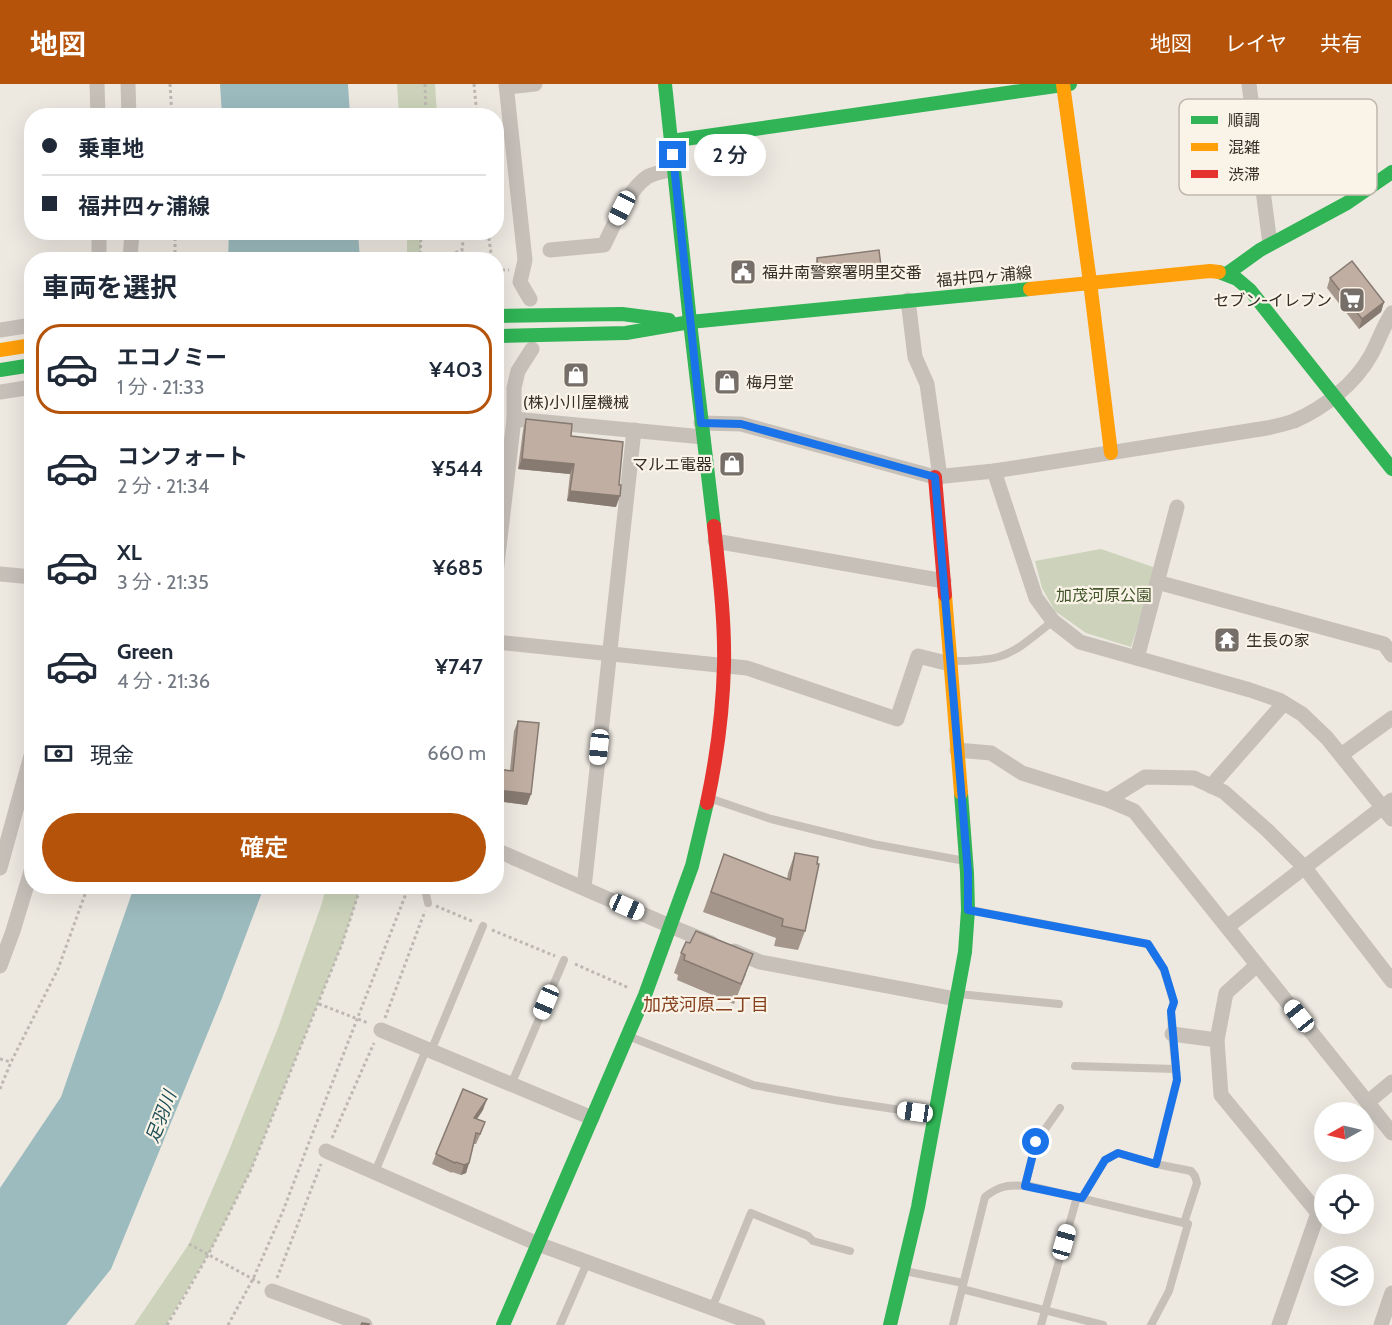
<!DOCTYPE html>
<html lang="ja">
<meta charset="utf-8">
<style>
body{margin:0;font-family:Cabin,"Noto Sans JP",sans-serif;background:#f6f6f7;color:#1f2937;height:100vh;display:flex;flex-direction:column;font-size:22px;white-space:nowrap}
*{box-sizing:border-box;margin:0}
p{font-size:20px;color:#747a83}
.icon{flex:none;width:33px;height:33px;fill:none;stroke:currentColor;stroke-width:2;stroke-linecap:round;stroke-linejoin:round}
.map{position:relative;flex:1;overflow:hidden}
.side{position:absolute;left:24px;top:168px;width:480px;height:642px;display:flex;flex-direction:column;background:#fff;border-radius:24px;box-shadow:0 6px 24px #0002}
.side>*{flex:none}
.top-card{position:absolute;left:24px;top:24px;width:480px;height:132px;border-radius:24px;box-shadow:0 6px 24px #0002;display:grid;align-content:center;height:132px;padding:0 18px;background:#fff}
.needle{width:39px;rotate:262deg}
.controls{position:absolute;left:1314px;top:1018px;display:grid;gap:12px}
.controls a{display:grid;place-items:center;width:60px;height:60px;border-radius:50%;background:#fff;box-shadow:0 6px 24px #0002;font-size:30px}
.end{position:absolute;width:27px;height:27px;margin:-14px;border:8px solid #1a73e8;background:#fff;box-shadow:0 0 0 3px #fff}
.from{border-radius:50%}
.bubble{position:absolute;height:42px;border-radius:21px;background:#fff;box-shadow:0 6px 24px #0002;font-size:20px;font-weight:600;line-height:42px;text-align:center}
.car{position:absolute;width:18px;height:36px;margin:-18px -9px;border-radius:8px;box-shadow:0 0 4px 2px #0007;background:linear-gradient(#fff 24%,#345 0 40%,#fff 0 76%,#345 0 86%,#fff 0)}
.top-card b{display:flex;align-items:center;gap:21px;height:57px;font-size:22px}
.top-card b+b{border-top:2px solid #e0e1e3}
.top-card i{width:15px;height:15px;background:#1f2937}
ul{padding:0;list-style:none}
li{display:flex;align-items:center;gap:18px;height:90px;margin:0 12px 9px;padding:0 6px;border:3px solid transparent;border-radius:24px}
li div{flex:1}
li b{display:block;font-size:22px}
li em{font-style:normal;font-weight:600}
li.current{border-color:#b45309}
li>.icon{width:54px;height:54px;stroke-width:1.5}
h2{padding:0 18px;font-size:27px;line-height:72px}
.pay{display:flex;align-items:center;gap:15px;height:66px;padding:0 18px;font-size:22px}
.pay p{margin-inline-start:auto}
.action{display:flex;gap:12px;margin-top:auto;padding:12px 18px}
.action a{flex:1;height:69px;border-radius:36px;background:#b45309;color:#fff;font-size:24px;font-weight:600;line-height:69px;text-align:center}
header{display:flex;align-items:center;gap:36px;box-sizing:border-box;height:84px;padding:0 30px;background:#b45309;color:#fff}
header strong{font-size:28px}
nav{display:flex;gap:33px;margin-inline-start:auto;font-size:21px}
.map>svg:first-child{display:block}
</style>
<header>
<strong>地図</strong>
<nav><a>地図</a><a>レイヤ</a><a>共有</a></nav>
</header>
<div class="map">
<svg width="1392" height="1241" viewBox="0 0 1392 1241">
<rect width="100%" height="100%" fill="#ede8e0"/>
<g fill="#ccd3ba">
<polygon points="397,0 435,0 437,31 399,31"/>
<polygon points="407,149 438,149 437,156 421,154 420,175 407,175"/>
<polygon points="1101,465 1156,484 1131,563 1086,549 1055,527 1042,504 1035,477"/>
<polygon points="326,803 361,803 342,860 250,1088 208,1171 166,1241 134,1241 189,1160 228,1069 278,944 322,819"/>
</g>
<g fill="#9cbbbe">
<polygon points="220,0 348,0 350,31 222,31"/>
<polygon points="229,149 358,149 360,175 228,175"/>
<polygon points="134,803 264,803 222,914 111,1185 66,1241 0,1241 0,1104 61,1013"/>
</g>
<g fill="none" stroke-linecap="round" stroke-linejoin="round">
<g stroke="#beb8b2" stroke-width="3" stroke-dasharray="3 3" stroke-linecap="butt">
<polyline points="170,0 172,32"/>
<polyline points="425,0 426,32"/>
<polyline points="474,0 477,32"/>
<polyline points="175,148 175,176"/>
<polyline points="488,148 492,176"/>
<polyline points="420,173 448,172 462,166 464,148"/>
<polyline points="420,176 421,148"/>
<polyline points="496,186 509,186"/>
<polyline points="436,822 474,838"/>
<polyline points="492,846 555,872"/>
<polyline points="575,880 629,904"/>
<polyline points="319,920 368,939"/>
<polyline points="385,934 425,827"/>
<polyline points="0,975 11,978"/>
<polyline points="0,1005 11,978 58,885 88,802"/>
<polyline points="332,1054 374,959"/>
<polyline points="189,1160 260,1199"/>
<polyline points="277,1194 321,1080"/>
<polyline points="167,1241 188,1206 208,1171 250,1088 342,860 361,802"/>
<polyline points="228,1241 253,1195 283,1127 308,1061 409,802"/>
</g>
<g stroke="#c6c0b9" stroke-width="8">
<path d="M 952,577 C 967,577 983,577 998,573 C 1019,567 1036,550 1053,537"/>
<polyline points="709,714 771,735 873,760 965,777"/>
<polyline points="428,819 426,810 429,802"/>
<polyline points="971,826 1148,860 1164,886 1174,919 1171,927 1172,950 1177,996 1156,1080"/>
<polyline points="959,910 1059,920"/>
<polyline points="628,952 753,1001 834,1016 934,1031"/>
<polyline points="431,967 483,842"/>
<polyline points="1075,982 1175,985"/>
<polyline points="511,1001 564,876"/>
<polyline points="375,1088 426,966"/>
<polyline points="1025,1102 1036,1058 1060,1024"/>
<polyline points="1082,1114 1105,1076 1118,1069 1156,1080 1191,1087 1195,1092 1197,1099 1184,1139"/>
<polyline points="905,1187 963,1199"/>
<polyline points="962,1205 1103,1241"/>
<polyline points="712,1224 751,1129 808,1152 813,1157 850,1167"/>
<polyline points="560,1241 587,1179"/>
<path d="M 953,1241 L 985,1113 C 1001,1100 1011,1101 1030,1102 L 1188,1140 L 1169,1207 L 1151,1241"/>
<polyline points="1041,1241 1077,1113"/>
</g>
<g stroke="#c6c0b9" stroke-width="15">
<polyline points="97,0 98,32"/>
<polyline points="128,0 129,32"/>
<polyline points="506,0 525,176 520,198 530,215"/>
<polyline points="1249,0 1270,160"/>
<polyline points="507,3 535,0"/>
<path d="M 550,166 L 604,161 C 614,141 628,106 647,93 C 654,89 665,87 674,85"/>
<polyline points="99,176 99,148"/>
<polyline points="130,176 132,148"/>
<polyline points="908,216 915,273 927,300 940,393"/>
<polyline points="0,246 32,241"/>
<polyline points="0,308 32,303"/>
<polyline points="514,335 703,353"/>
<path d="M 701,339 L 741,340 L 935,393 L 994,387 L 1267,344 C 1276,342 1285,340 1294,337 C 1324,324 1355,300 1371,271 C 1379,257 1383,242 1392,229"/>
<polyline points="994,387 1036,514 1053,537 1080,558 1250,606 1279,616 1302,630 1327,654 1392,735"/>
<polyline points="715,457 944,497"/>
<polyline points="496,489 514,335 514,304 518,287 532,265"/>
<polyline points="0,490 32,493"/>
<polyline points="1157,498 1384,560 1392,571"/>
<polyline points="496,558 747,584 897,635 918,572 950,580"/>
<polyline points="1137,574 1177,423"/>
<polyline points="957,666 991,669 1022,689 1108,716 1134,727 1392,1049"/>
<polyline points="1341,671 1392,634"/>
<polyline points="1211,702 1284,619"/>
<polyline points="1108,716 1145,693 1194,694 1224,708 1267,746 1305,784 1392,897"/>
<polyline points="496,766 670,842 711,859"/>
<polyline points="0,784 32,668"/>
<polyline points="584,804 634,346"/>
<polyline points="1227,843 1392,716"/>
<polyline points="734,867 760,878 956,915"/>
<polyline points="1257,881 1226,909 1217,956 1221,1011 1318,1129 1279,1241"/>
<polyline points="0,882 13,847 32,784"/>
<polyline points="381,946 592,1034"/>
<polyline points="1172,950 1217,956"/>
<polyline points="1368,1018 1392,998"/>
<polyline points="326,1067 538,1160 758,1241"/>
<polyline points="272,1207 365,1241"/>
<polyline points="1381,1241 1392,1209"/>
</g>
<g stroke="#30b455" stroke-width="14">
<polyline points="665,0 690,238 1030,205"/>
<polyline points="671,57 1070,0"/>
<polyline points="1219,188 1237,195 1250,206 1392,385"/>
<polyline points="1228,189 1260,166 1347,119 1392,88"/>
<polyline points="496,232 622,230 669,236"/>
<polyline points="690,238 714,442"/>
<polyline points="496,252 626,249 690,238"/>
<polyline points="0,286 32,281"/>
<polyline points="503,1241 645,911 692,782 707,719"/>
<polyline points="890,1241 918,1123 965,868 968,826 967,789 961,709"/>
</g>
<g stroke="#ff9f0a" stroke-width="14">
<polyline points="1063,0 1090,198 1111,369"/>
<polyline points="1030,205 1210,187 1219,188"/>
<polyline points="0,266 32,261"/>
<polyline points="945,511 961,709"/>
</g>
<g stroke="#e5322d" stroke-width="14">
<polyline points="935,393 945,511"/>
<path d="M 707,719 C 716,677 723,624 724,581 C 725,535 719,488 714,442"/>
</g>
</g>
<g fill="#a5968b">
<polygon points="817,174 878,189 817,197 815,181"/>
<polygon points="1330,194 1384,218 1381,228 1359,245 1327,204"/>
<polygon points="526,335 571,352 616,423 567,417 570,390 518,385 523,346"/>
<polygon points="518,637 531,710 527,721 496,717 496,685 510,686 514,647"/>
<polygon points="795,769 805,847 798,866 774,862 776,854 703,828 724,770 787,795 788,789"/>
<polygon points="681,869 746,890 734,920 677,896 678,891 674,889"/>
<polygon points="483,1026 477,1035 481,1049 476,1060 474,1060 469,1079 466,1089 461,1091 452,1088 452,1089 432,1080 436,1070"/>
</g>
<g fill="#867a71">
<polygon points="881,182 878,189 817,197 819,191"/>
<polygon points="1384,218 1381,228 1359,245 1362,235"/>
<polygon points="522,375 574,380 570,390 518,385"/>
<polygon points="570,407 620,412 616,423 567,417"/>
<polygon points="496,706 531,710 527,721 496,717"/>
<polygon points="487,1015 483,1026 470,1045 474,1034"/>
<polygon points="469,1079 466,1089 461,1091 464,1081"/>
</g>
<g fill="#c0aea2" stroke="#867a71" stroke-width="1.5">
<polygon points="879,166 881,182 819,191 817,174"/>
<polygon points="1352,177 1384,218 1362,235 1330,194"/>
<polygon points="526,335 572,340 571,352 623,358 619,401 621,401 620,412 570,407 574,380 522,375"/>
<polygon points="518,637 539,639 531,710 496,706 496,685 513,687"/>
<polygon points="795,769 818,773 817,780 819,780 805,847 782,842 783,835 711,808 724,770 790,796"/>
<polygon points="696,847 753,870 741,900 684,876 685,871 681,869 686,858 690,859"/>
<polygon points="463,1005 487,1015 474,1034 485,1038 480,1050 476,1049 469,1079 464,1081 456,1078 455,1079 436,1070"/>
<polygon points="362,1239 369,1240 369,1241 361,1241"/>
</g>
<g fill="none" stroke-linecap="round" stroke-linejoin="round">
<polyline stroke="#1a73e8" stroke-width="8" points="673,71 701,339 741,340 935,393 968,789 968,826 1148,860 1164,885 1174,918 1171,927 1177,996 1156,1080 1118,1069 1105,1076 1082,1114 1025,1102 1036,1058"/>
</g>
<defs>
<symbol id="civic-square" viewBox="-11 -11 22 22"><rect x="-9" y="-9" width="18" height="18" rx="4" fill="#766e68" stroke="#faf3e7"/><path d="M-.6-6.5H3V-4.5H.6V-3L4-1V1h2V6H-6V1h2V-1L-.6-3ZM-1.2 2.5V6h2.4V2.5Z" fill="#fff"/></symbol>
<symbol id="supermarket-square" viewBox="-11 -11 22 22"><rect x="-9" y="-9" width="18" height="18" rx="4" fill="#766e68" stroke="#faf3e7"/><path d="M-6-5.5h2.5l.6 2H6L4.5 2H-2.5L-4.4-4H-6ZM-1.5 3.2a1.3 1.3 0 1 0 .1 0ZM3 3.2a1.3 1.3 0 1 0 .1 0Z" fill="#fff"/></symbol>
<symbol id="shop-square" viewBox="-11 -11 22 22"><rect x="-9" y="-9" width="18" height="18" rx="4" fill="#766e68" stroke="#faf3e7"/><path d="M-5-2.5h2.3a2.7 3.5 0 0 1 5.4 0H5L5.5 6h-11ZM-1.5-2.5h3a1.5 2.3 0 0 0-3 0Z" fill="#fff"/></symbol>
<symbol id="temple-square" viewBox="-11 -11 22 22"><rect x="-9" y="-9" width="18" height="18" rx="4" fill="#766e68" stroke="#faf3e7"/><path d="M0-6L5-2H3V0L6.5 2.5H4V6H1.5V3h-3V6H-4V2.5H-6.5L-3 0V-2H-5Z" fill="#fff"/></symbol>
</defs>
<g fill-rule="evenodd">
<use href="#civic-square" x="728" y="173" width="30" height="30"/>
<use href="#supermarket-square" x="1337" y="201" width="30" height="30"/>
<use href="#shop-square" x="561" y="276" width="30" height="30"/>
<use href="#shop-square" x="712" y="283" width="30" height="30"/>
<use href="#shop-square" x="717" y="365" width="30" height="30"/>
<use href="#temple-square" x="1212" y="541" width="30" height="30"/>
</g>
<g text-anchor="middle" stroke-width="4.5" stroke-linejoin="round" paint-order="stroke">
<g font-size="16" fill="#362d27" stroke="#faf3e7" text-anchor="start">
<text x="762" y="194">福井南警察署明里交番</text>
<text x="1332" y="222" text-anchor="end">セブン-イレブン</text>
<text x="746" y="304">梅月堂</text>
<text x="576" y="324" text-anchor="middle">(株)小川屋機械</text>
<text x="712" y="386" text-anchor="end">マルエ電器</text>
<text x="1246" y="562">生長の家</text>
</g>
<g font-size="16" fill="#362d27" stroke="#faf3e7">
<text transform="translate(984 192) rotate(-5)" y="6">福井四ヶ浦線</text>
</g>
<g font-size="16" fill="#42552b" stroke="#faf3e7">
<text x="1104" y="517">加茂河原公園</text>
</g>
<g font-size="18" fill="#864120" stroke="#faf3e7">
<text x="706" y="927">加茂河原二丁目</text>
</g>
<g font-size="18" font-style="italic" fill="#1d4f58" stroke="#faf3e7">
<text transform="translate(161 1033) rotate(-69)" y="6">足羽川</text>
</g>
</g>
<rect x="1179" y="15" width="198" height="96" rx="9" fill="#faf3e7" stroke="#bfb8ad" stroke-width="1.5"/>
<rect x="1191" y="32" width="27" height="8" fill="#30b455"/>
<rect x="1191" y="59" width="27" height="8" fill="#ff9f0a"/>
<rect x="1191" y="86" width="27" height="8" fill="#e5322d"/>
<g font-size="16" fill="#362d27">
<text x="1228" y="42">順調</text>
<text x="1228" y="69">混雑</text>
<text x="1228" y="96">渋滞</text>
</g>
</svg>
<div class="controls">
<a><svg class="needle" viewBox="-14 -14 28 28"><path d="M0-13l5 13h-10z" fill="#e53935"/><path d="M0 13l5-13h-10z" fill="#747a83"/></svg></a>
<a><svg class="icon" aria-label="locate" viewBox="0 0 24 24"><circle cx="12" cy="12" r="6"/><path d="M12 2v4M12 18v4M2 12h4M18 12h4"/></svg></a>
<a><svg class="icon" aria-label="layers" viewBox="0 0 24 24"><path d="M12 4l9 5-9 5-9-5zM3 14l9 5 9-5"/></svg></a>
</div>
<i class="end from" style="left:1036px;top:1058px"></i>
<i class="end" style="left:673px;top:71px"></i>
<div class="bubble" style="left:694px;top:50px;width:72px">2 分</div>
<i class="car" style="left:622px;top:124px;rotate:207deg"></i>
<i class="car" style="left:599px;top:663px;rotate:186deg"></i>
<i class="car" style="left:627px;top:823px;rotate:114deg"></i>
<i class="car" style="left:546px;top:918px;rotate:203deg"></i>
<i class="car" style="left:1299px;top:932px;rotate:321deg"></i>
<i class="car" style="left:915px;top:1028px;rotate:278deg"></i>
<i class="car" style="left:1064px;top:1158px;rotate:16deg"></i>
<div class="top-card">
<b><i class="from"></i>乗車地</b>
<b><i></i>福井四ヶ浦線</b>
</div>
<section class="side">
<h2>車両を選択</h2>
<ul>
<li class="current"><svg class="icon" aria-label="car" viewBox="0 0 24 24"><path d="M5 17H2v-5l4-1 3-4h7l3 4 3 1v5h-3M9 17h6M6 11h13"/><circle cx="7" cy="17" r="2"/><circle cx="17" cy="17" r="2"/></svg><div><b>エコノミー</b><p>1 分 · 21:33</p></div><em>¥403</em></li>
<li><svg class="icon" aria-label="car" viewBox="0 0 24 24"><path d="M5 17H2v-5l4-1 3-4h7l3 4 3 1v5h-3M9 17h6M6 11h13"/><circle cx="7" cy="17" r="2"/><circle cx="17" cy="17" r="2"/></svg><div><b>コンフォート</b><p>2 分 · 21:34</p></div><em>¥544</em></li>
<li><svg class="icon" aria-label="car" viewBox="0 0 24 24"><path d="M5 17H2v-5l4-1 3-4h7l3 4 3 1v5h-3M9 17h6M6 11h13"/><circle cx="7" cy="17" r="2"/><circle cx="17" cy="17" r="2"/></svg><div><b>XL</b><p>3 分 · 21:35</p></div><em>¥685</em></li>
<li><svg class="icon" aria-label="car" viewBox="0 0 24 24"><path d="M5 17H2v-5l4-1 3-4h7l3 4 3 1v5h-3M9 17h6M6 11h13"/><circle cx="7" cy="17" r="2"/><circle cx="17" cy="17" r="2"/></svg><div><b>Green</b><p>4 分 · 21:36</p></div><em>¥747</em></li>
</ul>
<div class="pay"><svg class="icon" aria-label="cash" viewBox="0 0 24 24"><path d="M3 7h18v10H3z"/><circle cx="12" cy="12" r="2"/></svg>現金<p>660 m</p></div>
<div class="action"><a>確定</a></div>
</section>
</div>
